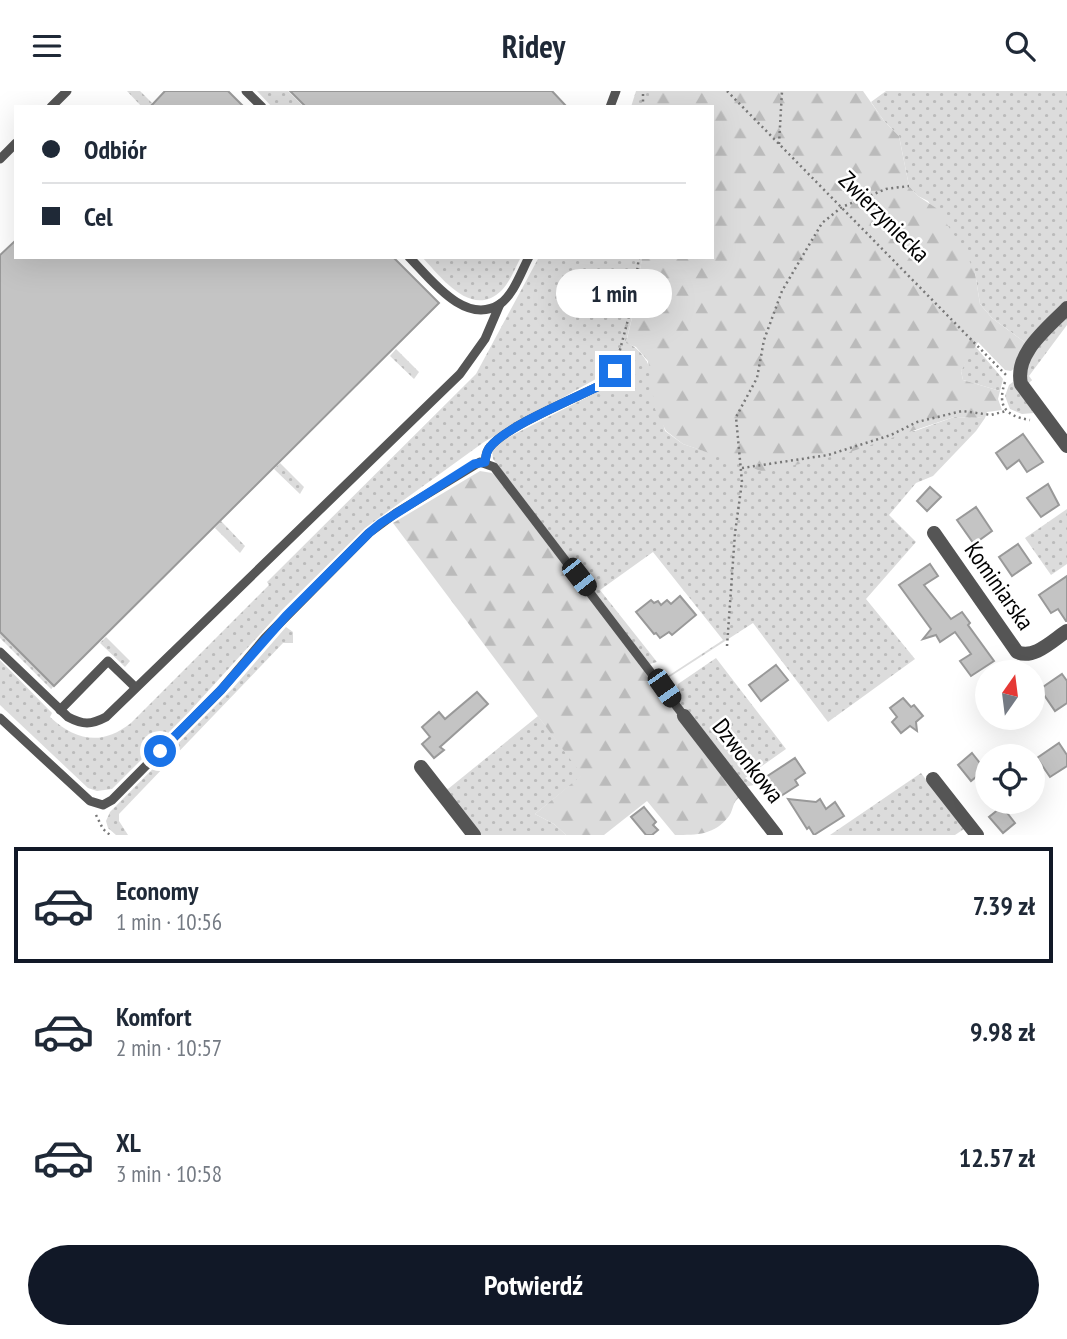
<!DOCTYPE html>
<html lang="pl">
<meta charset="utf-8">
<style>
body{margin:0;font-family:"PT Sans Narrow",sans-serif;background:#f6f6f7;color:#1f2937;height:100vh;display:flex;flex-direction:column;font-size:26px;white-space:nowrap}
*{box-sizing:border-box;margin:0}
p{font-size:23px;color:#747a83}
.icon{flex:none;width:38px;height:38px;fill:none;stroke:currentColor;stroke-width:2;stroke-linecap:round;stroke-linejoin:round}
.map{position:relative;height:744px;overflow:hidden}
.sheet{display:flex;flex-direction:column;background:#fff;flex:1}
.sheet>*{flex:none}
.guide{position:absolute;left:14px;top:14px;width:700px;height:154px;border-radius:0px;box-shadow:0 7px 28px #0002;display:grid;align-content:center;height:154px;padding:0 28px;background:#fff}
.needle{width:46px;rotate:14deg}
.controls{position:absolute;left:975px;top:569px;display:grid;gap:14px}
.controls a{display:grid;place-items:center;width:70px;height:70px;border-radius:50%;background:#fff;box-shadow:0 7px 28px #0002;font-size:35px}
.end{position:absolute;width:32px;height:32px;margin:-16px;border:9px solid #1a73e8;background:#fff;box-shadow:0 0 0 4px #fff}
.from{border-radius:50%}
.bubble{position:absolute;height:49px;border-radius:24px;background:#fff;box-shadow:0 7px 28px #0002;font-size:23px;font-weight:800;line-height:49px;text-align:center}
.car{position:absolute;width:21px;height:42px;margin:-21px -10px;border-radius:9px;box-shadow:0 0 5px 2px #0007;background:linear-gradient(#222 24%,#8ab4d8 0 40%,#222 0 76%,#8ab4d8 0 86%,#222 0)}
.guide b{display:flex;align-items:center;gap:24px;height:66px;font-size:26px}
.guide b+b{border-top:2px solid #e0e1e3}
.guide i{width:18px;height:18px;background:#1f2937}
ul{padding:12px 0 0;list-style:none}
li{display:flex;align-items:center;gap:21px;height:116px;margin:0 14px 10px;padding:0 14px;border:4px solid transparent;border-radius:0px}
li div{flex:1}
li b{display:block;font-size:26px}
li em{font-style:normal;font-weight:800}
li.current{border-color:#111827}
li>.icon{width:63px;height:63px;stroke-width:1.5}
.cta{display:flex;gap:14px;margin-top:auto;padding:14px 28px}
.cta a{flex:1;height:80px;border-radius:42px;background:#111827;color:#fff;font-size:28px;font-weight:800;line-height:80px;text-align:center}
header{display:flex;justify-content:space-between;align-items:center;height:91px;padding:0 28px;background:#fff;font-size:32px;font-weight:800}
.map>svg:first-child{display:block}
</style>
<header><svg class="icon" aria-label="menu" viewBox="0 0 24 24"><path d="M4 6h16M4 12h16M4 18h16"/></svg>Ridey<svg class="icon" aria-label="search" viewBox="0 0 24 24"><circle cx="10" cy="10" r="6"/><path d="M15 15l6 6"/></svg></header>
<div class="map">
<svg width="1067" height="744" viewBox="0 0 1067 744">
<defs>
<pattern id="grass-dots" width="8" height="8" patternUnits="userSpaceOnUse" patternTransform="scale(1.75)"><rect width="8" height="8" fill="#dcdcdc"/><path d="M2 2h.1M6 6h.1" fill="none" stroke="#bbb" stroke-width="1.8" stroke-linecap="round"/></pattern>
<pattern id="forest-firs" width="22" height="20" patternUnits="userSpaceOnUse" patternTransform="scale(1.75)"><rect width="22" height="20" fill="#dcdcdc"/><path d="M5 1l3.5 6h-7zM16 11l3.5 6h-7z" fill="#bbb"/></pattern>
</defs>
<rect width="100%" height="100%" fill="#fff"/>
<g fill="url(#grass-dots)">
<polygon points="127,0 140,0 153,13 150,16 142,16"/>
<polygon points="257,0 288,0 304,16 272,16"/>
<polygon points="636,0 649,0 649,16 631,16"/>
<polygon points="886,0 1067,0 1067,211 1027,253 992,227 980,213 975,182 928,110 918,105 909,95 899,45 884,30 871,11"/>
<path d="M 422,166 L 521,166 C 515,177 510,191 502,199 C 472,229 441,186 422,166 Z"/>
<path d="M 539,166 L 642,166 L 636,210 L 626,251 C 657,265 658,310 665,340 L 683,353 L 704,360 L 915,340 L 954,326 L 985,327 L 976,340 L 933,385 L 916,392 L 889,424 L 916,451 L 866,508 L 915,568 L 828,631 L 753,532 L 668,587 L 663,587 L 660,584 L 663,579 L 668,585 L 723,549 L 653,461 L 600,499 L 657,571 L 650,573 L 493,368 L 492,359 L 501,350 L 615,292 L 618,280 L 610,280 L 484,351 L 365,437 L 283,518 L 189,621 L 112,698 L 97,700 L 88,697 L 0,614 L 0,569 L 52,622 L 50,626 C 76,650 102,655 131,632 L 269,494 L 267,491 L 476,283 Z"/>
<path d="M 1067,223 L 1067,234 L 1029,285 L 1032,289 L 1028,293 C 1020,266 1051,241 1067,223 Z"/>
<polygon points="974,254 1003,288 1000,300 963,289 961,280"/>
<polygon points="396,258 419,281 414,288 390,265"/>
<polygon points="1013,291 1020,297 1034,322 1022,323 1010,318 1005,305 1009,294"/>
<polygon points="280,372 304,396 300,403 274,378"/>
<polygon points="1067,418 1067,473 1051,484 1025,447"/>
<polygon points="221,430 245,455 240,462 215,437"/>
<polygon points="286,536 293,541 293,552 283,552 119,723 119,730 128,744 116,744 108,737 106,730 110,721 233,597"/>
<polygon points="0,541 54,595 51,598 0,547"/>
<polygon points="106,546 130,570 125,576 100,552"/>
<polygon points="716,567 786,658 745,687 754,694 744,696 675,607 678,593"/>
<polygon points="538,625 583,684 535,723 554,733 566,744 479,744 447,702 446,697 448,698"/>
<polygon points="921,682 964,738 955,744 830,744"/>
</g>
<g fill="url(#forest-firs)">
<polygon points="649,0 863,0 884,30 899,45 909,95 918,105 936,117 965,160 975,182 980,213 992,227 1027,253 1016,276 1011,280 1005,279 978,251 961,280 963,289 1000,300 998,308 1002,319 987,321 985,327 954,326 844,363 764,381 683,353 666,340 655,318 648,270 636,256 626,252 636,210 642,166 712,166 712,16 649,16"/>
<path d="M 480,380 L 492,382 L 502,390 L 740,706 C 732,711 734,718 729,725 C 715,744 697,744 675,744 L 647,710 L 604,744 L 566,744 L 554,733 L 535,723 L 582,684 L 393,432 Z"/>
</g>
<g fill="#c4c4c4" stroke="#999" stroke-width="2">
<polygon points="165,0 228,0 244,16 150,16"/>
<polygon points="290,0 552,0 567,16 306,16"/>
<polygon points="16,149 16,166 393,166 439,212 54,595 0,541 0,164"/>
<polygon points="1023,343 1043,371 1027,381 1019,369 1007,378 996,362"/>
<polygon points="1048,393 1059,414 1041,426 1027,407"/>
<polygon points="930,396 941,406 927,420 917,410"/>
<polygon points="976,416 992,440 974,453 957,429"/>
<polygon points="1018,453 1031,472 1012,485 999,466"/>
<polygon points="930,473 938,485 924,494 951,528 962,521 970,532 968,534 994,570 971,585 960,570 971,563 955,541 940,551 936,544 923,548 931,538 899,494"/>
<polygon points="1067,485 1067,530 1066,530 1058,518 1051,522 1039,504"/>
<polygon points="680,505 696,524 672,544 669,541 660,547 656,542 654,543 636,521 651,509 654,512 658,510 661,514 667,509 671,513"/>
<polygon points="776,574 788,589 761,610 749,594"/>
<polygon points="1062,583 1067,590 1067,612 1055,620 1040,598"/>
<polygon points="477,601 488,613 440,656 444,659 434,667 422,653 430,646 422,636 439,621 445,628"/>
<polygon points="903,607 911,616 914,614 923,625 916,631 917,640 910,635 901,642 892,631 897,626 890,617"/>
<polygon points="1059,652 1067,664 1067,675 1050,686 1037,667"/>
<polygon points="972,662 987,681 978,689 976,686 971,690 958,674"/>
<polygon points="795,667 805,682 795,689 798,694 781,705 766,686"/>
<polygon points="788,708 816,711 820,708 826,718 835,711 844,725 814,744 809,736 807,738"/>
<polygon points="644,716 656,731 653,734 658,739 652,744 646,744 631,726"/>
<polygon points="999,718 1004,718 1015,732 1003,742 989,726"/>
</g>
<g fill="none" stroke-linecap="round" stroke-linejoin="round">
<g stroke="#777" stroke-width="2.5" stroke-dasharray="2 3.5" stroke-linecap="butt">
<polyline points="727,0 1006,284"/>
<polyline points="643,16 643,0"/>
<polyline points="779,53 782,0"/>
<polyline points="617,270 633,210 639,166"/>
<path d="M 1005,291 C 997,315 1005,325 1030,329"/>
<polyline points="742,377 828,364 891,344 917,331 962,320 991,324 1006,320"/>
<polyline points="727,555 735,442 742,391 736,326 757,287 764,249 782,200 822,132 842,116 886,98 909,95"/>
<polyline points="96,724 103,738 110,744"/>
</g>
<g stroke="#555" stroke-width="9">
<polyline points="246,0 262,16"/>
<polyline points="51,16 67,0"/>
<polyline points="610,16 616,0"/>
<polyline points="0,68 16,52"/>
<path d="M 409,166 C 430,187 465,236 500,213 C 514,203 521,181 529,166"/>
<path d="M 485,371 C 486,365 486,360 490,356 C 507,334 581,305 609,290 L 615,280"/>
<path d="M 0,561 L 68,626 C 83,634 91,634 106,626 L 460,283 L 485,248 L 500,213"/>
<polyline points="60,619 108,570 135,596"/>
<polyline points="0,627 90,710 103,714 112,709 221,599 265,547 369,442 396,422 480,371 494,376 684,625"/>
</g>
<g stroke="#555" stroke-width="14">
<path d="M 1067,217 C 1048,237 1014,262 1021,293 L 1067,355"/>
<path d="M 934,442 L 1017,561 C 1034,569 1053,549 1067,540"/>
<polyline points="684,625 776,744"/>
<polyline points="421,676 474,744"/>
<polyline points="933,688 977,744"/>
</g>
</g>
<g fill="none" stroke-linecap="round" stroke-linejoin="round">
<path stroke="#1a73e8" stroke-width="9" d="M 160,660 L 221,599 L 286,525 L 369,442 L 381,432 L 474,373 L 485,371 C 486,365 486,360 490,356 C 507,334 581,305 609,290 L 615,280"/>
</g>
<g text-anchor="middle" stroke-width="5" stroke-linejoin="round" paint-order="stroke">
<g font-size="24" fill="#000" stroke="#fff">
<text transform="translate(884 126) rotate(45)" y="8">Zwierzyniecka</text>
<text transform="translate(999 495) rotate(55)" y="8">Kominiarska</text>
<text transform="translate(748 670) rotate(52)" y="8">Dzwonkowa</text>
</g>
</g>
</svg>
<div class="controls">
<a><svg class="needle" viewBox="-14 -14 28 28"><path d="M0-13l5 13h-10z" fill="#e53935"/><path d="M0 13l5-13h-10z" fill="#747a83"/></svg></a>
<a><svg class="icon" aria-label="locate" viewBox="0 0 24 24"><circle cx="12" cy="12" r="6"/><path d="M12 2v4M12 18v4M2 12h4M18 12h4"/></svg></a>
</div>
<i class="end from" style="left:160px;top:660px"></i>
<i class="end" style="left:615px;top:280px"></i>
<div class="bubble" style="left:556px;top:178px;width:116px">1 min</div>
<i class="car" style="left:579px;top:486px;rotate:142deg"></i>
<i class="car" style="left:664px;top:597px;rotate:145deg"></i>
<div class="guide">
<b><i class="from"></i>Odbiór</b>
<b><i></i>Cel</b>
</div>
</div>
<section class="sheet">
<ul>
<li class="current"><svg class="icon" aria-label="car" viewBox="0 0 24 24"><path d="M5 17H2v-5l4-1 3-4h7l3 4 3 1v5h-3M9 17h6M6 11h13"/><circle cx="7" cy="17" r="2"/><circle cx="17" cy="17" r="2"/></svg><div><b>Economy</b><p>1 min · 10:56</p></div><em>7.39 zł</em></li>
<li><svg class="icon" aria-label="car" viewBox="0 0 24 24"><path d="M5 17H2v-5l4-1 3-4h7l3 4 3 1v5h-3M9 17h6M6 11h13"/><circle cx="7" cy="17" r="2"/><circle cx="17" cy="17" r="2"/></svg><div><b>Komfort</b><p>2 min · 10:57</p></div><em>9.98 zł</em></li>
<li><svg class="icon" aria-label="car" viewBox="0 0 24 24"><path d="M5 17H2v-5l4-1 3-4h7l3 4 3 1v5h-3M9 17h6M6 11h13"/><circle cx="7" cy="17" r="2"/><circle cx="17" cy="17" r="2"/></svg><div><b>XL</b><p>3 min · 10:58</p></div><em>12.57 zł</em></li>
</ul>
<div class="cta"><a>Potwierdź</a></div>
</section>
